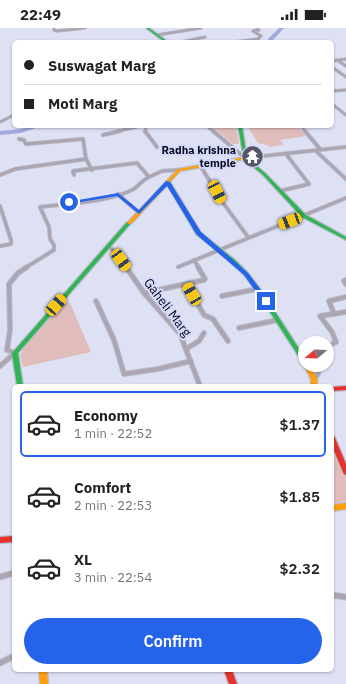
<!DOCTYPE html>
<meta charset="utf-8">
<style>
body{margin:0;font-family:"IBM Plex Sans",sans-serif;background:#f2f2f2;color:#222;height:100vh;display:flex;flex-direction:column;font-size:15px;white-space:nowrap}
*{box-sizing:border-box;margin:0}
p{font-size:13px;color:#767676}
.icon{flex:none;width:22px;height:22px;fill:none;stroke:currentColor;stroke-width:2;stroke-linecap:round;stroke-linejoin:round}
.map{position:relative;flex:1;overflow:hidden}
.drawer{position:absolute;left:12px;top:356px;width:322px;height:288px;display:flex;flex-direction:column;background:#fff;border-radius:6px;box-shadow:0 1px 3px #0004}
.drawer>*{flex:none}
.hud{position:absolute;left:12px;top:12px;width:322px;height:88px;border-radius:6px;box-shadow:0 1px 3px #0004;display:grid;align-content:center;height:88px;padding:0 12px;background:#fff}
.needle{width:26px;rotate:251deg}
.buttons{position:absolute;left:298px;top:308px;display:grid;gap:8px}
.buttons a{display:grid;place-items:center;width:36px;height:36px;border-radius:50%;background:#fff;box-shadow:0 1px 3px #0004;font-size:20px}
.end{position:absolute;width:18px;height:18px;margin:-9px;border:5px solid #2563eb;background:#fff;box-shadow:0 0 0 2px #fff}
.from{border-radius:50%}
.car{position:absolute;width:12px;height:24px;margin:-12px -6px;border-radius:5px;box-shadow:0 0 3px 1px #0007;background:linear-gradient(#f5c518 24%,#345 0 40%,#f5c518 0 76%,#345 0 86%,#f5c518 0)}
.hud b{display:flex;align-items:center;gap:14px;height:38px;font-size:15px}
.hud b+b{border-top:1px solid #e0e0e0}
.hud i{width:10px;height:10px;background:#222}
ul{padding:7px 0 0;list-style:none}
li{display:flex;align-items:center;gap:12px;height:66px;margin:0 8px 6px;padding:0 4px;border:2px solid transparent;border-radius:6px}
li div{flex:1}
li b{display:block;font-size:15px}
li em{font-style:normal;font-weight:600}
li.on{border-color:#2563eb}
li>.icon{width:36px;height:36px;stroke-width:1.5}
.button{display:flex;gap:8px;margin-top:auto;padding:8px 12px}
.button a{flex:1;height:46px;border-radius:24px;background:#2563eb;color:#fff;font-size:16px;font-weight:600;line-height:46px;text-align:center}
.status{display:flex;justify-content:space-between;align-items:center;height:28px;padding:0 20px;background:#fff;direction:ltr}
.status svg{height:11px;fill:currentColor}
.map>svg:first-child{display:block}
</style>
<div class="status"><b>22:49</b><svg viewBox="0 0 49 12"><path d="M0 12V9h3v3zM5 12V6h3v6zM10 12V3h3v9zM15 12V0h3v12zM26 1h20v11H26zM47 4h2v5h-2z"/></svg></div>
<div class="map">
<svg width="346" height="656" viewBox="0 0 346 656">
<rect width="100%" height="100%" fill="#dee1f4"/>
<g fill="#e0bdba">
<polygon points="211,98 236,98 239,116 233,116"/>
<polygon points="256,98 298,98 306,108 280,112 284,117 269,119 267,117 258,115 248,99"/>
<polygon points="62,274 70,275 91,324 23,339 20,328 24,319"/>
<polygon points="332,414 346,448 346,473 332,476"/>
</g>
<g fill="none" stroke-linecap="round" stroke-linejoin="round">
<g fill="#a2a9e1" fill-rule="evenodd">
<polygon points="279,0 284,0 273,12 274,14 269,14 268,11"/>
<polygon points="32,98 42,98 21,105 0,107 0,103 21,101"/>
</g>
<defs>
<g id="street-far3">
<polyline points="54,0 54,2 57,3 85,0"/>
<polyline points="157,7 201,0"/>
<polyline points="181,14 205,9"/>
<polyline points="234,14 258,11 261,8 253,3 259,2 257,0"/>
<polyline points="337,32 346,38"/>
<polyline points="332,33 346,31"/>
<polyline points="332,39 346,49"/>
<polyline points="332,63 346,62"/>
<polyline points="332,76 346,87"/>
<polyline points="0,94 14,87"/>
<polyline points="207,98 214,104"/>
<polyline points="301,98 306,104"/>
<polyline points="115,104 141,98"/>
<polyline points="145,104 146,98"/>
</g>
<g id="street-far2">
<polyline points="145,103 157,119"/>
<polyline points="213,103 245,130 346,119"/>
<polyline points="305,103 320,121 316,123 346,151"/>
<polyline points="103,107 120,103"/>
<polyline points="19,111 24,112 26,116 83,111 86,131 92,142"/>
<polyline points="200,137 221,172 248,209"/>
<polyline points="0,147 15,141 86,131"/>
<polyline points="74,147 73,143 137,135 149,149 162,143 179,142"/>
<polyline points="280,163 309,156 286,126"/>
<polyline points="118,166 139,185"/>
<polyline points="0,178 11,212 11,216 0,218"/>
<polyline points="108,218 113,222 126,240"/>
<polyline points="194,232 199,240"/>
<polyline points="178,239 346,170"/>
<path d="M 25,240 L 54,222 L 54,217 L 50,211 L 49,199 L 40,179 C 69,175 105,175 132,162 C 138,159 142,152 149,149"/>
</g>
<g id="street-far1">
<polyline points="126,239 144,265 180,306 200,358"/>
<polyline points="346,252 344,253 346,256"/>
<polyline points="187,257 204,287 213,291 228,313"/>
<polyline points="144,265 204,252 205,251 198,239"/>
<polyline points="222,268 257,261"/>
<polyline points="96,273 114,312 124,346 158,341 191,333"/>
<polyline points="334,286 329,273 346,269"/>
<polyline points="239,300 278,292"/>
<polyline points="327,319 336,314 332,304 320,288 346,284"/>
<polyline points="186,321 199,313 204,305"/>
<polyline points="0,338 15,325 7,322 10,302 9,256 18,245 27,239"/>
<polyline points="314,351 318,346 318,337"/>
</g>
<g id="street">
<polyline points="0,549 14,545"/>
<polyline points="332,567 346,569"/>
<polyline points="0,635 14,628"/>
</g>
<g id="fast">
<polygon points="146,0 149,0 168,14 165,14"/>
<polygon points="238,98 242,98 247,130 265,145 306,187 346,209 346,212 302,189 263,147 244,131"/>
<polygon points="167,153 168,153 170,154 200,204 235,232 248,245 261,262 305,330 305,336 303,335 257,264 244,247 231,234 196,206 166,154"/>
<polygon points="127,194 129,194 131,195 18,325 23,358 17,358 12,325 13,324"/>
</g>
<g id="slow">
<polygon points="245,129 246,129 246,131 180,143 131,196 129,196 127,195 178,141"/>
<polygon points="305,336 305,337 310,337 317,351 317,358 311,358 311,351 304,337"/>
<polygon points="346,475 346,481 332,483 332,477"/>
<polygon points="39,642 47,642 48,656 40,656"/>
</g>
<g id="jam">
<polygon points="346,358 346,362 332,363 332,359"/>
<polygon points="332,408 334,408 335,410 346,436 346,447 344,446 343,444 332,418"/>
<polygon points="14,508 14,514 0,515 0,509"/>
<polygon points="224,642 232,642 237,656 229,656"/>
</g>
</defs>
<use href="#street-far3" stroke="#babccb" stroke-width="3.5"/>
<use href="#street-far2" stroke="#babccb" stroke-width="4.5"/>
<use href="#street-far1" stroke="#babccb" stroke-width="6"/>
<use href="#street" stroke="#babccb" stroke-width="7"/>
<use href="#fast" stroke="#babccb" stroke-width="2.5"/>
<use href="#slow" stroke="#babccb" stroke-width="2.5"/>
<use href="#jam" stroke="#babccb" stroke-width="2.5"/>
<use href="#street-far3" stroke="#aca6b3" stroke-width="2.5"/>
<use href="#street-far2" stroke="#aca6b3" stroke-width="3"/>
<use href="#street-far1" stroke="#aca6b3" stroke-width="4"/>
<use href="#street" stroke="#aca6b3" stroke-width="5"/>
<use href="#fast" fill="#30b455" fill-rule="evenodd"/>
<use href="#slow" fill="#ff9f0a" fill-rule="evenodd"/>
<use href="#jam" fill="#e5322d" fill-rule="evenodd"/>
</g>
<polygon fill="#2563eb" points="166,153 170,154 201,204 248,245 268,272 268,275 264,275 244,247 197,207 167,158 139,186 117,168 69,176 67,174 118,165 139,182"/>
<defs>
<symbol id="temple-disc" viewBox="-11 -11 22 22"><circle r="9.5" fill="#555766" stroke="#d5dafd"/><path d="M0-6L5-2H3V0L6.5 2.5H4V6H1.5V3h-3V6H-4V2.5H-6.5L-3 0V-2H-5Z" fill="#fff"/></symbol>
</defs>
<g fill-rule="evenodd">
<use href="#temple-disc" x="240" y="116" width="25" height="25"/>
</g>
<g text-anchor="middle" stroke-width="4" stroke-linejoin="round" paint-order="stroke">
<g font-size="11" font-weight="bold" fill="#0b0c1a" stroke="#d5dafd" text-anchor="end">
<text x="236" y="126">Radha krishna<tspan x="236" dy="13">temple</tspan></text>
</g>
<g font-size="13" fill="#0b0c1a" stroke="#d5dafd">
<text transform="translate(168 279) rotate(53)" y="5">Gaheli Marg</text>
</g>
</g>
</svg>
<div class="buttons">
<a><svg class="needle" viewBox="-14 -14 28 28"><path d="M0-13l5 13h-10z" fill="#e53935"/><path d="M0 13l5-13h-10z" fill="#767676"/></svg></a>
</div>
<i class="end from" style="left:69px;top:174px"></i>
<i class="end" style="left:266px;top:273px"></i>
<i class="car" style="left:217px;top:164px;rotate:153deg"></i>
<i class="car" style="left:290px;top:193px;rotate:249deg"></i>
<i class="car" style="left:121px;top:232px;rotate:144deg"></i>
<i class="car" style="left:192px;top:266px;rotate:330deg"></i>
<i class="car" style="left:56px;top:277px;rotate:41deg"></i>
<div class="hud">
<b><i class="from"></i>Suswagat Marg</b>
<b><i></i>Moti Marg</b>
</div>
<section class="drawer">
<ul>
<li class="on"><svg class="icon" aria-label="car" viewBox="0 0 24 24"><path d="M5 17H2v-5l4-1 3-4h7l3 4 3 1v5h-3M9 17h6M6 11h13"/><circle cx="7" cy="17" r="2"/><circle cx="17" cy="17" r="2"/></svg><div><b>Economy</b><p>1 min · 22:52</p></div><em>$1.37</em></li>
<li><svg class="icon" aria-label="car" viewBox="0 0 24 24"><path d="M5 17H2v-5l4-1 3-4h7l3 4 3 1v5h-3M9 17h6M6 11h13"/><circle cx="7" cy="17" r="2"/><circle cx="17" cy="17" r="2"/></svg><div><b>Comfort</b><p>2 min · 22:53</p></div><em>$1.85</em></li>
<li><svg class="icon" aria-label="car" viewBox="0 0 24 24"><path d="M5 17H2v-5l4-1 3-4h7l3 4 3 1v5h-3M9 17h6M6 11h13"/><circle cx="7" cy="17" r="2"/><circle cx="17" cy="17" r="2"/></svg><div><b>XL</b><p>3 min · 22:54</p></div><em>$2.32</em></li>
</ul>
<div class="button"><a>Confirm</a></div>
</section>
</div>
